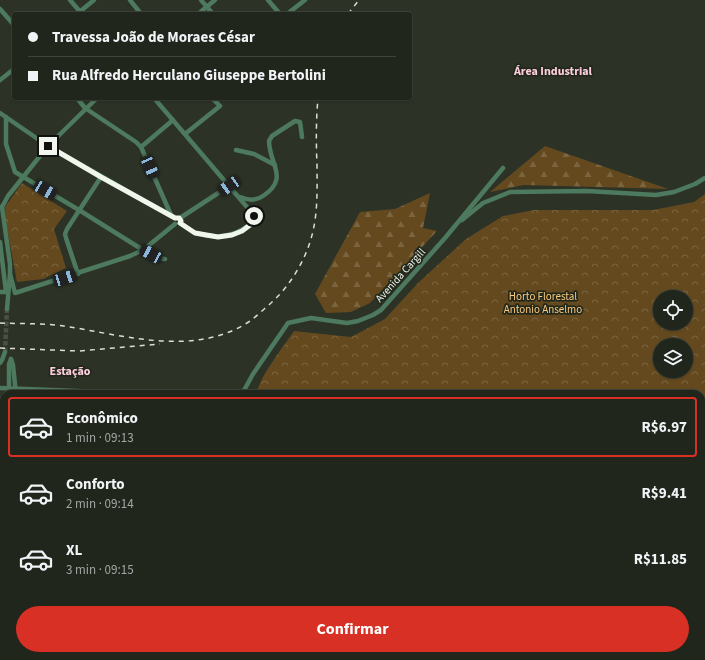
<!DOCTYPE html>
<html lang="pt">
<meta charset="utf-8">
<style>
body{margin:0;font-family:"Source Sans 3",sans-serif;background:#2d3229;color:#f1f3f6;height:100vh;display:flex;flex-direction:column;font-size:15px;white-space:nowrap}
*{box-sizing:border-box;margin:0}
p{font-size:13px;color:#a2a5a3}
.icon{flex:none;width:22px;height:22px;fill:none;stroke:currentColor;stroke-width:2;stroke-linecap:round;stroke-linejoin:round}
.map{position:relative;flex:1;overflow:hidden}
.drawer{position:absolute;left:0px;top:390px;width:705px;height:270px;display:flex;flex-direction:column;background:#21261c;border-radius:12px 12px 0 0;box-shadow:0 1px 3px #0004,0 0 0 1px #3e433b}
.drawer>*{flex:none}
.top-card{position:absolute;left:12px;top:12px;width:400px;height:88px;border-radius:4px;box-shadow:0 1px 3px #0004,0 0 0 1px #3e433b;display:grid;align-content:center;height:88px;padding:0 16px;background:#21261c}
.fabs{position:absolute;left:653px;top:290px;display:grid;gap:8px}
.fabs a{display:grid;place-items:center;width:40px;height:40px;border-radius:50%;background:#21261c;box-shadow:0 1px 3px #0004,0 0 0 1px #3e433b;font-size:20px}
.end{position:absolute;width:18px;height:18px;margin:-9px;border:5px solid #f1f6ed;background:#111;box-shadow:0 0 0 2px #111}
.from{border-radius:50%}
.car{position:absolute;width:12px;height:24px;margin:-12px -6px;border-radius:5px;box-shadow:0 0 3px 1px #0007;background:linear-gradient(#222 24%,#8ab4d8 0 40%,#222 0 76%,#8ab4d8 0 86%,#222 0)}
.top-card b{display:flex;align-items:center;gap:14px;height:38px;font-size:15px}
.top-card b+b{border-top:1px solid #3e433b}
.top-card i{width:10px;height:10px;background:#f1f3f6}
ul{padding:7px 0 0;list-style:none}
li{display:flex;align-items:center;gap:12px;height:60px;margin:0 8px 6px;padding:0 8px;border:2px solid transparent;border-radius:4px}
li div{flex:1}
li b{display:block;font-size:15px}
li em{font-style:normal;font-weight:700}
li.current{border-color:#d93025}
li>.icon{width:36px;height:36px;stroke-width:1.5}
.action{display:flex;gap:8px;margin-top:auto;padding:8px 16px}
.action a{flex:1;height:46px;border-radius:24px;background:#d93025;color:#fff;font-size:16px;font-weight:700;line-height:46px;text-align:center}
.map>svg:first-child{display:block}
</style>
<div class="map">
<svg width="705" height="660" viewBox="0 0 705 660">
<defs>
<pattern id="forest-firs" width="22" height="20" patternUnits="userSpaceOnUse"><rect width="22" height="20" fill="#64491f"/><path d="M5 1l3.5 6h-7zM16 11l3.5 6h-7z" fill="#7b6440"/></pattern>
<pattern id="park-crowns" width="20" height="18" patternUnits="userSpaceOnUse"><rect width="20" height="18" fill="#64491f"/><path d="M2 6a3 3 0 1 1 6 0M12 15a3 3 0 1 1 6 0" fill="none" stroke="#7b6440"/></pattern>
</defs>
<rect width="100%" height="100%" fill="#2c3326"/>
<g fill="url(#forest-firs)">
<polygon points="545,146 668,189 524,185 490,192"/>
<polygon points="430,193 423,228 437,231 370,303 351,312 326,313 315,294 360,212 395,209"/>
</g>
<g fill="url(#park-crowns)" fill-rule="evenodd">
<polygon points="22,183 67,211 54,229 66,268 43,279 17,282 6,223 5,207"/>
<path d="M 705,194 L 705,660 L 292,660 L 295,656 L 701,656 L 701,394 L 256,394 C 262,373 282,349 294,331 L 351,337 L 385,319 L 418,283 L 466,239 L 503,216 L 534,210 L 653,210 L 694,202 ZM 660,297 L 686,297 L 686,323 L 660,323 ZM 660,345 L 686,345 L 686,371 L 660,371 Z"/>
<polygon points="0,495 4,495 3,524 0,524"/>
</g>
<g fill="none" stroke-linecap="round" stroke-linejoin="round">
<polyline stroke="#4a5044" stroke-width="4.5" stroke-dasharray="4.5 2" stroke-linecap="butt" points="5,352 7,309"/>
<g stroke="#4d795f" stroke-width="4.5">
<polyline points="70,0 82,14"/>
<polyline points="130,0 141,14"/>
<polyline points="201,0 213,14"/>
<polyline points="268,0 280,14"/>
<polyline points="0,9 14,25"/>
<polyline points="77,14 94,0"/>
<polyline points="198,14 215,0"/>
<polyline points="287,14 305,0"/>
<polyline points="0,80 14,69"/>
<polyline points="77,98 85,108 136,142 141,147 171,215"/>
<path d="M 154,98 L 252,213 C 255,219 254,221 249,225 C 234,237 214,239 196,233 C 191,231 185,226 180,223"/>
<polyline points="0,113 48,146 175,218"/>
<polyline points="6,117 6,144 15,172 79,210 143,250 158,258 165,259"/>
<polyline points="185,134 220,106 212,98"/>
<polyline points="141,147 173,120"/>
<polyline points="236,150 254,154 275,165"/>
<path d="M 240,197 C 247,200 256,201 263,196 C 290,178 269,164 269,141 L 272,136 L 295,121 L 300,122 L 302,137"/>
<polyline points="0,207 2,207 8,196 48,146 97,98"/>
<polyline points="2,207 10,264 10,274 7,309"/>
<polyline points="180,218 229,186"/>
<polyline points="462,220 483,203 510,192 587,191 656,195 674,192 695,184 705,178"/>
<polyline points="0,242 6,292"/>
<polyline points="10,274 15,293 130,256 143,250 175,224"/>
<polyline points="78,274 66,238 65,234 67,229 101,177"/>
<polyline points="0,292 8,292"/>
<polyline points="11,359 13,365 16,394"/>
<polyline points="0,363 2,360 5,352"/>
<polyline points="0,388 154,394"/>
<polyline points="9,394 9,364 11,359"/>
<polyline points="242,394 253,374 288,323 311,318 347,323 358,321 373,315 381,310 445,238 503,168"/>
<polyline points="0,449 4,450"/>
<polyline points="3,492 4,479"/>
<polyline points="0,590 2,528"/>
<polyline points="0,636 4,636"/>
<polyline points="5,660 5,656"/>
<polyline points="65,660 65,656"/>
<polyline points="129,660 129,656"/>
<polyline points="177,660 177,656"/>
</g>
<g stroke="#dadfd6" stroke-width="1.5" stroke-dasharray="5 5" stroke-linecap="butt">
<polyline points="348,14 359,0"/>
<path d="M 0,323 C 21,324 43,323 64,326 C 123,335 195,358 250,321 C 257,316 264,309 271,303 C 291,285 307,258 313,231 C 318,209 317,187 317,165 C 316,142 316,120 318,98"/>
<polyline points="0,348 79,351 160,344"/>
</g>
</g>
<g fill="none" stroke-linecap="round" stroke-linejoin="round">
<polyline stroke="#f1f6ed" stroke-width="5" points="48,146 101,177 175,218 179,218 181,221 180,223 195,233 218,237 232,235 242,231 254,222 254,216"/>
</g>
<g text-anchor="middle" stroke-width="3.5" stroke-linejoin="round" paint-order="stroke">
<g font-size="11" fill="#f1f6ed" stroke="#22291c">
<text transform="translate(400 275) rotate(-48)" y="4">Avenida Cargill</text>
</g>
<g font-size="11" fill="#fcc97d" stroke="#22291c">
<text x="543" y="300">Horto Florestal<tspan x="543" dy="13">Antonio Anselmo</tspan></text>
</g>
<g font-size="12" font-weight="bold" fill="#fecddf" stroke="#22291c">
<text x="553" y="75">Área Industrial</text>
<text x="70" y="375">Estação</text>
</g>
</g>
</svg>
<div class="fabs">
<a><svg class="icon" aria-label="locate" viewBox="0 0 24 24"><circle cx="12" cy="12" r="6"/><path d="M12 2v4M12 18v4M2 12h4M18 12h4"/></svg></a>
<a><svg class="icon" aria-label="layers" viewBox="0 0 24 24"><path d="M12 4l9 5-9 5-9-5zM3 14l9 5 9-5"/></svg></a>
</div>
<i class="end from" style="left:254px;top:216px"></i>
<i class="end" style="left:48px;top:146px"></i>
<i class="car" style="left:150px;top:167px;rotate:156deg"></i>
<i class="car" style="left:229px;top:186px;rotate:236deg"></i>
<i class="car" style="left:45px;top:190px;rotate:120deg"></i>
<i class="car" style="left:151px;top:254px;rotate:299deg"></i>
<i class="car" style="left:65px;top:278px;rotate:73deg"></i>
<div class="top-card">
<b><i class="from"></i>Travessa João de Moraes César</b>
<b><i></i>Rua Alfredo Herculano Giuseppe Bertolini</b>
</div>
<section class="drawer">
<ul>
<li class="current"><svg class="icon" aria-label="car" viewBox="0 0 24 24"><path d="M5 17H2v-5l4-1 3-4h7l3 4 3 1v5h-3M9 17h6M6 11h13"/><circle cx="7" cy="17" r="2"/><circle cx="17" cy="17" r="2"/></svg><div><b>Econômico</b><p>1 min · 09:13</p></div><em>R$6.97</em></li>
<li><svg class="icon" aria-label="car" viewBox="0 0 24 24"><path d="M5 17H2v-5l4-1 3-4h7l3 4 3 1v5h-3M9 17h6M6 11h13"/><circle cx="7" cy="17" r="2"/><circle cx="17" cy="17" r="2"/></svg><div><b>Conforto</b><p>2 min · 09:14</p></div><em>R$9.41</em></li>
<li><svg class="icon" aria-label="car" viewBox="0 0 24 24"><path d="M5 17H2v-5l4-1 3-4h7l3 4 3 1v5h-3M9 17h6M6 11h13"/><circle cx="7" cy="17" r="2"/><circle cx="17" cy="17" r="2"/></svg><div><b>XL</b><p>3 min · 09:15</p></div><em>R$11.85</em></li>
</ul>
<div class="action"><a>Confirmar</a></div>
</section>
</div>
